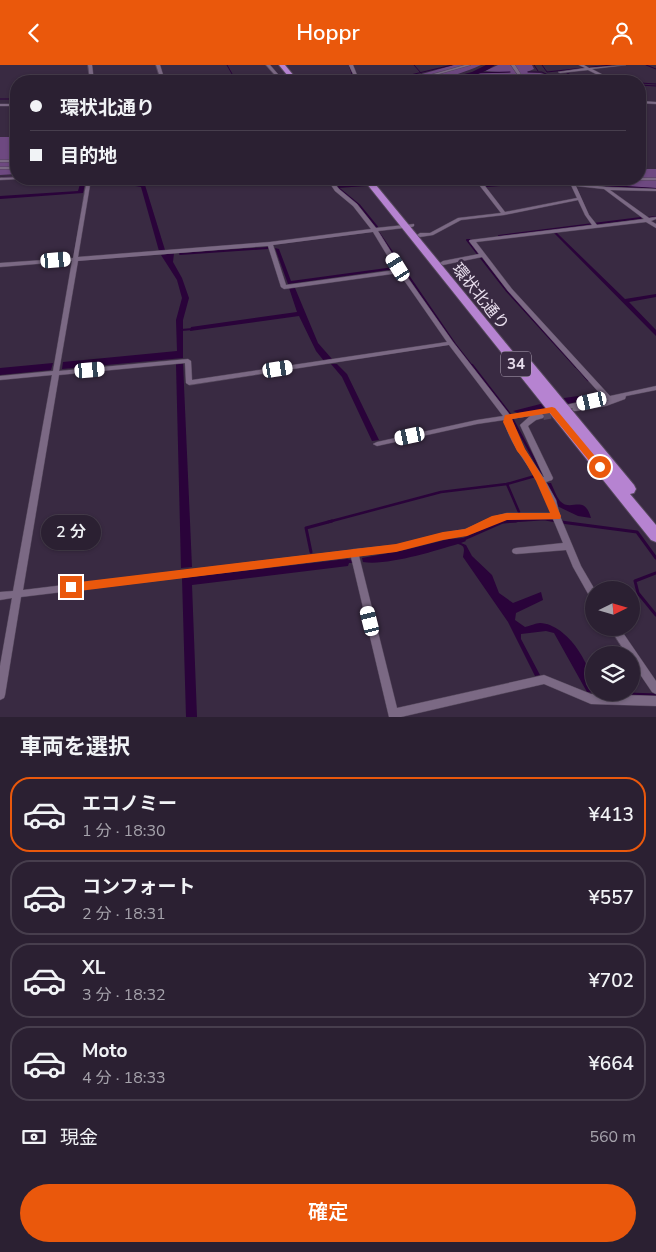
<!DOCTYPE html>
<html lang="ja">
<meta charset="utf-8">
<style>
body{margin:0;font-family:"Nunito Sans","Noto Sans JP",sans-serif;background:#372d3e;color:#f1f3f6;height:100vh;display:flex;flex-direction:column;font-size:19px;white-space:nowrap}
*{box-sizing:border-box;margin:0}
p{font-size:16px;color:#a6a3ac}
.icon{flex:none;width:28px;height:28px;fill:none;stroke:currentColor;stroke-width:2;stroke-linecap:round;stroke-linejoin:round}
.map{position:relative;height:652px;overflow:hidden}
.side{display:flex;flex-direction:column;background:#2b2032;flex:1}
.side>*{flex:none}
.top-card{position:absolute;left:10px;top:10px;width:636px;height:110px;border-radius:20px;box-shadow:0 1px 4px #0004,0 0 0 1px #473e4d;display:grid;align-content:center;height:110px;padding:0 20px;background:#2b2032}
.needle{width:32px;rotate:85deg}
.tools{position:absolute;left:585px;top:516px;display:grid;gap:10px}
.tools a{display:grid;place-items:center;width:55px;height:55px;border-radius:50%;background:#2b2032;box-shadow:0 1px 4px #0004,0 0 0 1px #473e4d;font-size:25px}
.end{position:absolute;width:22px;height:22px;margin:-11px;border:6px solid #ea580c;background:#fff;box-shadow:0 0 0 2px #fff}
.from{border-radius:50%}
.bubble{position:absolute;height:35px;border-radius:18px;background:#2b2032;box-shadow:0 1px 4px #0004,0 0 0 1px #473e4d;font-size:16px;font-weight:600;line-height:35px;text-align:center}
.car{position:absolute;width:15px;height:30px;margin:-15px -8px;border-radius:6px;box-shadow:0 0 4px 1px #0007;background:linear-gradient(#fff 24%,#345 0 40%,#fff 0 76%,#345 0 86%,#fff 0)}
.top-card b{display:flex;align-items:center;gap:18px;height:48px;font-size:19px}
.top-card b+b{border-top:1px solid #473e4d}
.top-card i{width:12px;height:12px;background:#f1f3f6}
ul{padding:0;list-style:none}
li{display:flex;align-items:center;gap:15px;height:75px;margin:0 10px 8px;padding:0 10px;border:2px solid #473e4d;border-radius:20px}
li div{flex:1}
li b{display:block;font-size:19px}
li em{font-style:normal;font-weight:600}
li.current{border-color:#ea580c}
li>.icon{width:45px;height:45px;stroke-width:1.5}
h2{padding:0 20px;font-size:22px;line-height:60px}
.pay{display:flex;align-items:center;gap:12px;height:55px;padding:0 20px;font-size:19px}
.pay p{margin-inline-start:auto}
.action{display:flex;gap:10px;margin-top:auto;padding:10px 20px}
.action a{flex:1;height:58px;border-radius:30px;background:#ea580c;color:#fff;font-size:20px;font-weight:600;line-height:58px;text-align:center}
header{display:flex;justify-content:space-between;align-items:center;height:65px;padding:0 20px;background:#ea580c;color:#fff;font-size:22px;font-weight:600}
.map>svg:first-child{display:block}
</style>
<header><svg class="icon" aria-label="back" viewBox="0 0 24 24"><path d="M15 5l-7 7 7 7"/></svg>Hoppr<svg class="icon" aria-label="person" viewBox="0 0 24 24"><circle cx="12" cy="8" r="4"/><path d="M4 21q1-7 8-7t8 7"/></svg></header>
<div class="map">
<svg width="656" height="652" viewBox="0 0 656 652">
<rect width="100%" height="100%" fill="#392a42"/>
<g fill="#6e4981">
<path d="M 454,0 L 481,0 C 444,17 421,16 381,16 L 411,12 Z"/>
<polygon points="498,0 532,0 534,4 527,7 540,8 557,13 609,16 447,16 479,8 512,8 485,6"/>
<polygon points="0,72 16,72 16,109 0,110"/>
<polygon points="640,104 656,104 656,123 603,121 558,114 640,114"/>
</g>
<g fill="#2a033a">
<polygon points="122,117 145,120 165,185 159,186 141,122 119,118 91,120 92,118"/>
<polygon points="80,119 85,119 83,128 0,134 0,131 78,126"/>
<polygon points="554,168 557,168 625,234 656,229 656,232 629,237 656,265 656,271"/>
<polygon points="275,183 279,184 291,216 394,202 395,204 288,219"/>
<polygon points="174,188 173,197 182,213 189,233 183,255 183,293 62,304 63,297 177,286 176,255 182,233 177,215 161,190"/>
<polygon points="289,223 295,223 318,278 332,294 324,296 316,286 299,251 190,266 191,262 297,247"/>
<polygon points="53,298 51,305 0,310 0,303"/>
<polygon points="183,298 192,502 181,503 176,299"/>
<polygon points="331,299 337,299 347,309 379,375 372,376 342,312"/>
<polygon points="600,328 603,331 541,345 518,348 513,346 564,333"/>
<path d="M 547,418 L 551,418 C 554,424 556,431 560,436 C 571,448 584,428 591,453 L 578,451 L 557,441 Z"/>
<path d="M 464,473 L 466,476 L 461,478 L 466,480 L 472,491 L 492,510 L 499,528 L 513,538 L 541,527 L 543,535 L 516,548 L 515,555 L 525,562 C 530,561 536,558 540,558 C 568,559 594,603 594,628 L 599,628 L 587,627 L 554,568 L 546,566 L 521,569 L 521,574 L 540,610 L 535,611 L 508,557 L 463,492 C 464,485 466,481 458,479 C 434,486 387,501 363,497 L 362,493 L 405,485 L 449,474 Z"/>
<polygon points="347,494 352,495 353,498 349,498 348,501 192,520 197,652 186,652 182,513"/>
</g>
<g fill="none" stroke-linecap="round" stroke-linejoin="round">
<g stroke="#2a033a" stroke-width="1">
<polyline points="227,0 236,16"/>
<polyline points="414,0 421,8"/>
<polyline points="534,0 538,6"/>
<polyline points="542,0 547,7 611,0"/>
<polyline points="646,0 656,4"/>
<polyline points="563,6 577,13 616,16"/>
<polyline points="528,7 542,7 554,13 588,16"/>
<polyline points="474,8 510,7"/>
<polyline points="398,13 452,0"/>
<polyline points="333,16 352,9 349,0"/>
<polyline points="640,18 656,19"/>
<polyline points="640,20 656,21"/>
<polyline points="0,34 16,34"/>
</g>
<g stroke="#2a033a" stroke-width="2">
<polyline points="0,113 16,112"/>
<polyline points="333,114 337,122 359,140 377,162"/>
<polyline points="477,114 482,119"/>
<polyline points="556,114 577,119"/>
<polyline points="583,119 656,124"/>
<polyline points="487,121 552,116"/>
<polyline points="337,122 454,114"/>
<polyline points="647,153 656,152"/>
<polyline points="379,168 455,279 473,302"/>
<polyline points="499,171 641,153"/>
<polyline points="471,175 467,175 506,225 576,302"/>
<polyline points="180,189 268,183"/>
<polyline points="181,265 193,264"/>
</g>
<g stroke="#2a033a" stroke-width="2.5">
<polyline points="575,300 588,315"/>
<polyline points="507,419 519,447"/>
<polyline points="328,457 441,427 507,419 542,409 509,348 472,300"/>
<polyline points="502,457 544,454 555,456"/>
<polyline points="561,457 563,457"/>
</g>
<g stroke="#2a033a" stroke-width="3">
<polyline points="561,457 637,467 656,493"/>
<polyline points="462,475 503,457 516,456"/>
<polyline points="311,487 306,463 332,456"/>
<polyline points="656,508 635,516 638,528 656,550"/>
<polyline points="599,628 656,630"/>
</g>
<path fill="#2a033a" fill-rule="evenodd" d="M 486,0 L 495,0 C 481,11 455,17 437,16 L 472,7 Z"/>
<polyline stroke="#53455c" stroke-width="8" stroke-dasharray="8 4" stroke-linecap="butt" points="543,351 559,348"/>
<defs>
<g id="street">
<polygon points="88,0 92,0 94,16 90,16"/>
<polygon points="156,0 160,0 165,16 161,16"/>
<polygon points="266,0 270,0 284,16 280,16"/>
<path d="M 349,0 L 353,0 L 357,10 L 364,16 C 355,16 352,7 349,0 Z"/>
<polygon points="465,0 471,0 414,16 409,16"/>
<polygon points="511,0 515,0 522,11 541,16 535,16 520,13"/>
<polygon points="579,0 584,0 589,3 626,0 592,4 611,14 610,16 588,5 560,8 558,7 585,3"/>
<polygon points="640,36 656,37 656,39 640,38"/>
<rect x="0" y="39" width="16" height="2"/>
<rect x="0" y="95" width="16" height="2"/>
<rect x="0" y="102" width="16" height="2"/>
<polygon points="16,112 16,114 18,114 0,115 0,113"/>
<polygon points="640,113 656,113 656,115 638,115 638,114 640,114"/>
<path d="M 87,114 L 91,114 L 78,192 L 270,177 L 371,164 L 353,141 L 335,126 L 327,114 L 331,114 L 339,124 L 357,139 L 376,163 L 414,159 L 414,161 L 412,162 L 378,166 L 403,206 L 453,277 L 510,350 L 538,346 L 603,332 L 508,226 L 482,192 L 443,200 L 440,198 L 443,196 L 479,189 L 469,176 L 470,175 L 592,160 L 585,150 L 578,135 L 504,150 L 461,155 L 433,170 L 420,172 L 417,170 L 420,168 L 430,168 L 458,153 L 501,148 L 480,121 L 482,119 L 479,114 L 483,114 L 487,119 L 485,121 L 505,147 L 577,133 L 571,120 L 548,115 L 548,114 L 555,114 L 573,118 L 606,122 L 656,124 L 656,126 L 610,125 L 649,153 L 656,152 L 656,154 L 651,156 L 656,159 L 656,163 L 646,157 L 476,177 L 512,224 L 610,331 L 656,321 L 656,325 L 626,331 L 625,334 L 606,341 L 576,346 L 574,346 L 572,344 L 573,343 L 542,349 L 544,351 L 543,353 L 536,355 L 528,361 L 553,413 L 552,415 L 546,417 L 556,435 L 560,451 L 581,501 L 595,525 L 594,525 L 594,535 L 591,534 L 573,502 L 566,485 L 516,489 L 513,488 L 512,486 L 513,484 L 516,483 L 563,478 L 553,454 L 507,454 L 497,457 L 467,470 L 443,474 L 396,486 L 359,491 L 397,643 L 544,610 L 591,629 L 656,631 L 656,641 L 591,639 L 544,619 L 401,652 L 389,652 L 351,492 L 21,532 L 5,630 L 4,633 L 0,635 L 0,601 L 12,533 L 0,535 L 0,527 L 13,526 L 52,310 L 0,315 L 0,311 L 53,306 L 72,196 L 0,202 L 0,198 L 73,193 ZM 576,121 L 604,124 L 644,154 L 597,160 L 589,150 ZM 373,167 L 396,205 L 286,220 L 273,180 ZM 268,181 L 281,222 L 284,224 L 399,208 L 447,277 L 192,315 L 191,296 L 188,294 L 59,306 L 78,196 ZM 449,280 L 503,351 L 477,355 L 377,377 L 373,379 L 377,381 L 477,359 L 504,355 C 512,390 545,413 551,448 L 507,448 L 492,452 L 466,464 L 443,468 L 396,480 L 356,484 L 354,484 L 351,485 L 23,525 L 59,310 L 185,298 L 186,318 L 189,320 ZM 609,335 L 604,337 L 584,340 ZM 530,351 L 520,360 L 544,412 L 543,412 L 523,382 L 512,357 L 512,354 Z"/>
<polygon points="609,562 619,562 656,616 656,629 652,627 631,596 631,590 627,590"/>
</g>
<g id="highway">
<polygon points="279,0 285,0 298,16 292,16"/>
<polygon points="363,114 371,114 523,299 528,296 532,297 634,420 636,424 634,428 630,429 656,460 656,477 651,475"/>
</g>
</defs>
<use href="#street" stroke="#54475b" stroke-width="1"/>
<use href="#highway" stroke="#54475b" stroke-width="2"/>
<use href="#street" fill="#7b6984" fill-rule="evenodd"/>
<use href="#highway" fill="#b683d1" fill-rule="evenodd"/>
</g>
<polygon fill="#ea580c" points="552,342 555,343 604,402 600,405 596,404 550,348 512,354 525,384 545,416 561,451 560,454 507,455 467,471 443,475 396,487 71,527 66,522 71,518 396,479 443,467 465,464 492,451 507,448 550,448 536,416 523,393 517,386 503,357 505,350"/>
<g text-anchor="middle" stroke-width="5" stroke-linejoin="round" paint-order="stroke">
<rect fill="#392a42" stroke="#b4a8ba" stroke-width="1" x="501" y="286.5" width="30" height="25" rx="4"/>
<g font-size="15" font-weight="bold" fill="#e8deed">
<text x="516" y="304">34</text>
</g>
<g font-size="16" fill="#e8deed" stroke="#392a42">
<text transform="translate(481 231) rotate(51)" y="6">環状北通り</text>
</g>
</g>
</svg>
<div class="tools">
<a><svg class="needle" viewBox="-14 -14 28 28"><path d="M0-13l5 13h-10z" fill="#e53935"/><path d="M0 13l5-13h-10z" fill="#a6a3ac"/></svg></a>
<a><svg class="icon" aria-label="layers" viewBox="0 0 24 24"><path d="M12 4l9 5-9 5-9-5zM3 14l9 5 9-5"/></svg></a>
</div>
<i class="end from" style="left:600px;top:402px"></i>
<i class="end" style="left:71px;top:522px"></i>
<div class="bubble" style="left:41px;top:450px;width:60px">2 分</div>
<i class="car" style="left:56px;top:195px;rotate:85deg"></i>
<i class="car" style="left:398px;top:202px;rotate:328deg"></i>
<i class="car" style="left:278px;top:304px;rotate:81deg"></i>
<i class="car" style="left:90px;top:305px;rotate:85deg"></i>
<i class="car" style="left:592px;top:336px;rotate:257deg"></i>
<i class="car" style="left:410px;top:371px;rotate:258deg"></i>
<i class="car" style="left:370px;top:556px;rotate:346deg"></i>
<div class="top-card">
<b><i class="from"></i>環状北通り</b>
<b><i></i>目的地</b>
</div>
</div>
<section class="side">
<h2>車両を選択</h2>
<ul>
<li class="current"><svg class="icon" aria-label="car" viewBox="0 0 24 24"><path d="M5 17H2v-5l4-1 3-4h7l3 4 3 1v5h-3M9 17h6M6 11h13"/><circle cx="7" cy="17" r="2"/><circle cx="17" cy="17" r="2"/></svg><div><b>エコノミー</b><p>1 分 · 18:30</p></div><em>¥413</em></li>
<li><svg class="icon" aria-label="car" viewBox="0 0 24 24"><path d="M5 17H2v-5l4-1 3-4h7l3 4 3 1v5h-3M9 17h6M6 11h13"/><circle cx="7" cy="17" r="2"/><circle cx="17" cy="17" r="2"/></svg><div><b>コンフォート</b><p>2 分 · 18:31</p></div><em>¥557</em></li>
<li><svg class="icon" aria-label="car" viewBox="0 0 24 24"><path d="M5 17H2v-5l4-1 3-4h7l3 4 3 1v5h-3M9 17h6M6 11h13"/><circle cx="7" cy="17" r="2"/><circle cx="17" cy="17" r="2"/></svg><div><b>XL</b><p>3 分 · 18:32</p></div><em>¥702</em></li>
<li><svg class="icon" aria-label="car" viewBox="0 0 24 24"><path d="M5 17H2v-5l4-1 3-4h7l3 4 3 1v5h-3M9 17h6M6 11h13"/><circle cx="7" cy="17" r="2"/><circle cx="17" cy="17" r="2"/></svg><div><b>Moto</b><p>4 分 · 18:33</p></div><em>¥664</em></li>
</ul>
<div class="pay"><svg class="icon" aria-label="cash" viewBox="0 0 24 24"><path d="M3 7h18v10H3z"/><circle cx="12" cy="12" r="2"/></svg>現金<p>560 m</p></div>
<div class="action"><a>確定</a></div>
</section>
